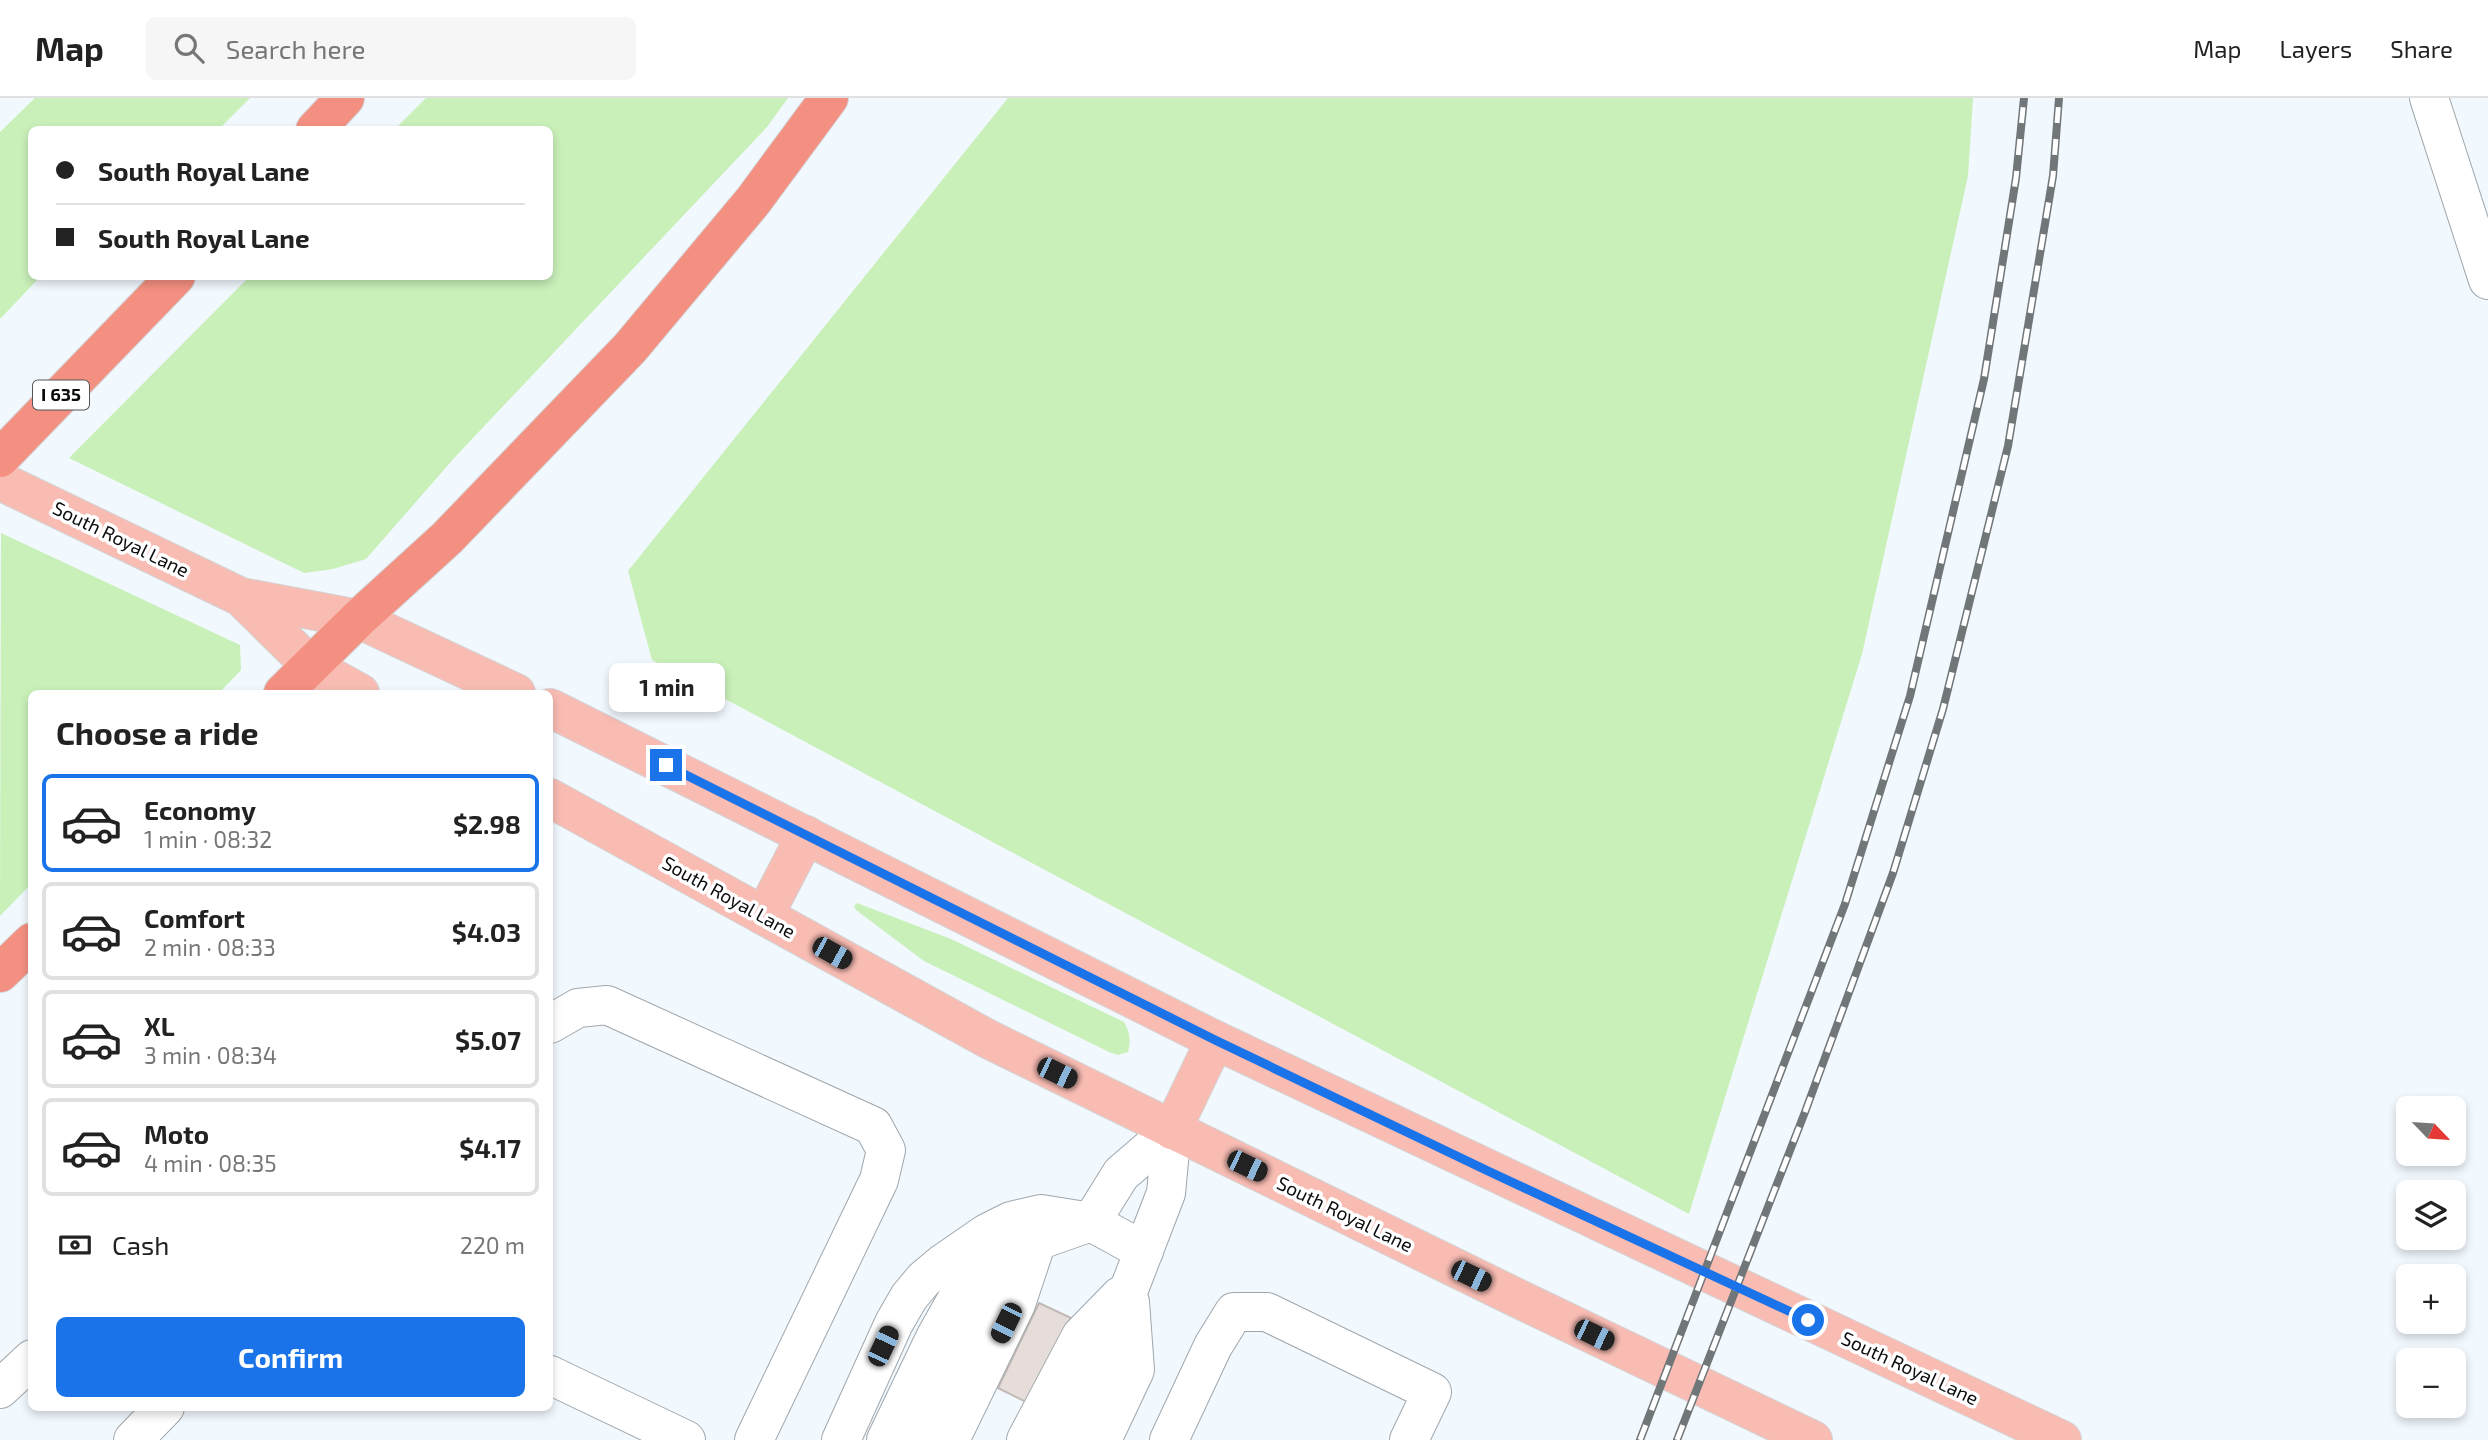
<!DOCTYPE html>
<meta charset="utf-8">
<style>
body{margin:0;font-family:"Exo 2",sans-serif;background:#f6f6f6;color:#222;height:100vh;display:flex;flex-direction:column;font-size:26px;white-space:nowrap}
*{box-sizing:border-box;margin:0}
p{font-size:23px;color:#767676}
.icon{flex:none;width:38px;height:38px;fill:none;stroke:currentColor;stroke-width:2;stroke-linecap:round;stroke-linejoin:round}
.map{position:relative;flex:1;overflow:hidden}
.drawer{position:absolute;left:28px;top:592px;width:525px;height:721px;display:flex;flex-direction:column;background:#fff;border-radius:10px;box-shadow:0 4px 10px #0003}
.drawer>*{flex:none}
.banner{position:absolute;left:28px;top:28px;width:525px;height:154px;border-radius:10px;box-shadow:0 4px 10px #0003;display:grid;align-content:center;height:154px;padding:0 28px;background:#fff}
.needle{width:46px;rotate:115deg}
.buttons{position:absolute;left:2396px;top:998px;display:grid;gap:14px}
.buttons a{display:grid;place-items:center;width:70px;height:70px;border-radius:10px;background:#fff;box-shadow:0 4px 10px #0003;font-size:35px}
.end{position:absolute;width:32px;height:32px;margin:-16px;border:9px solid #1a73e8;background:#fff;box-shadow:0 0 0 4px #fff}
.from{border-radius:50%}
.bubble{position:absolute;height:49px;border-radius:10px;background:#fff;box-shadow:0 4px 10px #0003;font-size:23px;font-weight:700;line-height:49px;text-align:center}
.car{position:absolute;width:21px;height:42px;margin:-21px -10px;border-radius:9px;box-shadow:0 0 5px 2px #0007;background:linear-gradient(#222 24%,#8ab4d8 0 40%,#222 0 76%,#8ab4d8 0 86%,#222 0)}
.banner b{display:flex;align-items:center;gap:24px;height:66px;font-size:26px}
.banner b+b{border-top:2px solid #e0e0e0}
.banner i{width:18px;height:18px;background:#222}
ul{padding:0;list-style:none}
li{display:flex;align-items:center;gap:21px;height:98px;margin:0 14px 10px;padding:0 14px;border:4px solid #e0e0e0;border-radius:10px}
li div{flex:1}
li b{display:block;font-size:26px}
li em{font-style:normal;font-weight:700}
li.current{border-color:#1a73e8}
li>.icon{width:63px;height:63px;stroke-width:1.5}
h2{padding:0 28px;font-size:32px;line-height:84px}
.pay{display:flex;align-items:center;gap:18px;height:77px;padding:0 28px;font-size:26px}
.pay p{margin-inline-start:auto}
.button{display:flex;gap:14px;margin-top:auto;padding:14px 28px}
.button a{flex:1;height:80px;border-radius:10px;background:#1a73e8;color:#fff;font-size:28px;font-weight:700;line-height:80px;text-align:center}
header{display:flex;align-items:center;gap:42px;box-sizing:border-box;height:98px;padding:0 35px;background:#fff;border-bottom:2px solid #e0e0e0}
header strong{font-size:33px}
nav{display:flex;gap:38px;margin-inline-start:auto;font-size:24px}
.search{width:490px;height:63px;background:#f6f6f6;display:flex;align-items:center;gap:18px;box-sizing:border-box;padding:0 24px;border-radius:10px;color:#767676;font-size:26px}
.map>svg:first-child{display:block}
</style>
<header>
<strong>Map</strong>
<div class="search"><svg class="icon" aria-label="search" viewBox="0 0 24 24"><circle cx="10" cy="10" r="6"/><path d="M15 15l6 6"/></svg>Search here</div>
<nav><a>Map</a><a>Layers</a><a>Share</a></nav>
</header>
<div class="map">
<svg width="2488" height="1342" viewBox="0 0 2488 1342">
<rect width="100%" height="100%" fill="#f1f8fe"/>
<g fill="#c9f0b9">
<polygon points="35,0 250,0 219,31 32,32 32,178 40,179 0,221 0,34"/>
<polygon points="426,0 788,0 767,29 456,358 366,461 333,471 304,475 69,360 249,179 550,178 550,32 395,31"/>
<polygon points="1008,0 1973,0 1968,78 1862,556 1689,1116 652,562 628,473"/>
<polygon points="1,435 240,547 241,572 219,595 32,595 31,786 0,818"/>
<path d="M 857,805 L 951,841 L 1124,924 C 1130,935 1131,942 1128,954 L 1118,957 L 1109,954 L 924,863 L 856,812 L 854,808 Z"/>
</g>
<polygon fill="#e6ddda" stroke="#c1b8b6" stroke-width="2" points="1039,1205 1071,1220 1030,1306 998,1290"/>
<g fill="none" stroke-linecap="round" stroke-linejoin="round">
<defs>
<g id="minor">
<polyline points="2429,0 2488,182"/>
<polyline points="550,926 578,910 607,907 873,1028 886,1052 879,1082 754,1342"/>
<polyline points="550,1277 686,1342"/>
<polyline points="0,1291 32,1261"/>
<polyline points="133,1342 165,1309"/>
<polyline points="841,1342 894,1225 909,1199 924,1181 942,1166 987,1135 1011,1123 1041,1116 1091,1124 1144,1153"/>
<polyline points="886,1342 936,1238 963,1190 979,1178 1037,1143 1091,1124 1121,1076 1172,1032"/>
<polyline points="916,1342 989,1193 994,1188"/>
<polyline points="950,1342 1016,1206 1037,1143"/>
<polyline points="1026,1342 1081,1238 1120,1198"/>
<polyline points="1064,1342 1106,1251 1166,1095 1172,1032"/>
<polyline points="1102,1342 1135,1272 1130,1204"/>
<polyline points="1169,1342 1213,1248 1234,1214 1267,1214 1432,1294 1409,1342"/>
</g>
<g id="major">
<polyline points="0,383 241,499 358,521 516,595"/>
<polyline points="241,499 311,568 360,595"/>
<polyline points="550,610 1215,942 2062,1342"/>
<polyline points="550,700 988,941 1521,1202 1813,1342"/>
<polyline points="764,818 806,737"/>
<polyline points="1172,1032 1215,942"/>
</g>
<g id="highway">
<polyline points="315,32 345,0"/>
<polyline points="0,360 176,178"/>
<polyline points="283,595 358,521 447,440 630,250 753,103 829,0"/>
<polyline points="0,875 32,844"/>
</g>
</defs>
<use href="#minor" stroke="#a0a7ac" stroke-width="40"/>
<use href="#major" stroke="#d3d3d4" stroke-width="40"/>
<use href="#highway" stroke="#d3d3d4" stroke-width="40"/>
<use href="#minor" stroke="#fff" stroke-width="38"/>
<use href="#major" stroke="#f8bcb3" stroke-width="38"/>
<use href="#highway" stroke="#f49081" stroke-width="38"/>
<defs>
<g id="rail">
<polyline points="1640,1342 1845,806 1910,598 1984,281 2016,80 2024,0"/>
<polyline points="1677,1342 1805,1014 1893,775 1943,611 2008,348 2053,78 2059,0"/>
</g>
</defs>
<use href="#rail" stroke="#717679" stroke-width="8"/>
<use href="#rail" stroke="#fff" stroke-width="5" stroke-dasharray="16" stroke-linecap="butt"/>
</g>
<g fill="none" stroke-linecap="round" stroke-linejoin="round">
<polyline stroke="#1a73e8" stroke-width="9" points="666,667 1215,942 1488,1073 1808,1222"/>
</g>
<g text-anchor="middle" stroke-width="7" stroke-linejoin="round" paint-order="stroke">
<rect fill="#fff" stroke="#545556" stroke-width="2" x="33" y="282.5" width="56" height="29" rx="5"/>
<g font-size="18" font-weight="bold" fill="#0a0c0e">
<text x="61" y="303">I 635</text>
</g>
<g font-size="19" fill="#0a0c0e" stroke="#fff">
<text transform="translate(121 441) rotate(26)" y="7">South Royal Lane</text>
<text transform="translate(729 799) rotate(29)" y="7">South Royal Lane</text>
<text transform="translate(1345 1116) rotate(26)" y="7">South Royal Lane</text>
<text transform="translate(1910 1270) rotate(25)" y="7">South Royal Lane</text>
</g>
</g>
</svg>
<div class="buttons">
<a><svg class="needle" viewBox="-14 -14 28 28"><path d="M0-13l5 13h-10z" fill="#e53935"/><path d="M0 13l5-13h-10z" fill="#767676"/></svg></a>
<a><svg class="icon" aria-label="layers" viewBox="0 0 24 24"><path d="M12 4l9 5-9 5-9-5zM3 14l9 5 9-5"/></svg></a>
<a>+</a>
<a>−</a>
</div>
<i class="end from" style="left:1808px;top:1222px"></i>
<i class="end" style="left:666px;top:667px"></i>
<div class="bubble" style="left:609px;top:565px;width:116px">1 min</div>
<i class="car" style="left:832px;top:855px;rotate:119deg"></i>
<i class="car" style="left:1057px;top:975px;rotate:116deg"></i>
<i class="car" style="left:1247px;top:1068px;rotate:116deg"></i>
<i class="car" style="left:1471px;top:1178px;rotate:116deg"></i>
<i class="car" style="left:1006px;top:1225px;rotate:206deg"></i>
<i class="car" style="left:1594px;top:1237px;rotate:116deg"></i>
<i class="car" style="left:883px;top:1248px;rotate:25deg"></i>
<div class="banner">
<b><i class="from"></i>South Royal Lane</b>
<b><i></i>South Royal Lane</b>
</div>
<section class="drawer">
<h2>Choose a ride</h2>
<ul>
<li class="current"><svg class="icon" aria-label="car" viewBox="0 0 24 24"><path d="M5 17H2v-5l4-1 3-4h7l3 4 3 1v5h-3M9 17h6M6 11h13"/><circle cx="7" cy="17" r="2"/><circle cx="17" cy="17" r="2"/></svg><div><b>Economy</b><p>1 min · 08:32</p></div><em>$2.98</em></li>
<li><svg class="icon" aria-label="car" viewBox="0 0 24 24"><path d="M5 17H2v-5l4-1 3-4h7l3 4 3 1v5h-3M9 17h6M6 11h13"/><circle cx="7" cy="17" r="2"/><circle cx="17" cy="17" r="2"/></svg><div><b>Comfort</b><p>2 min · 08:33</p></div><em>$4.03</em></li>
<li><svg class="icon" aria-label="car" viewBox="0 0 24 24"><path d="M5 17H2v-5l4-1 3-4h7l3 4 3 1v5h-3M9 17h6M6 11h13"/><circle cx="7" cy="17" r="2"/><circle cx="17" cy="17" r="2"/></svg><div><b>XL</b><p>3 min · 08:34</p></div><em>$5.07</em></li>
<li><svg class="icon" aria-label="car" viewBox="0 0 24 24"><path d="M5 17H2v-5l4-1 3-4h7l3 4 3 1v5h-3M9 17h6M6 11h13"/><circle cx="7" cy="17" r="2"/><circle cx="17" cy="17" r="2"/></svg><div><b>Moto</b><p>4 min · 08:35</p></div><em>$4.17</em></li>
</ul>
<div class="pay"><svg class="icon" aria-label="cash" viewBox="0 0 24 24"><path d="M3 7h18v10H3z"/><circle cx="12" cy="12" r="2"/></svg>Cash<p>220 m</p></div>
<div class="button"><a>Confirm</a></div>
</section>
</div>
